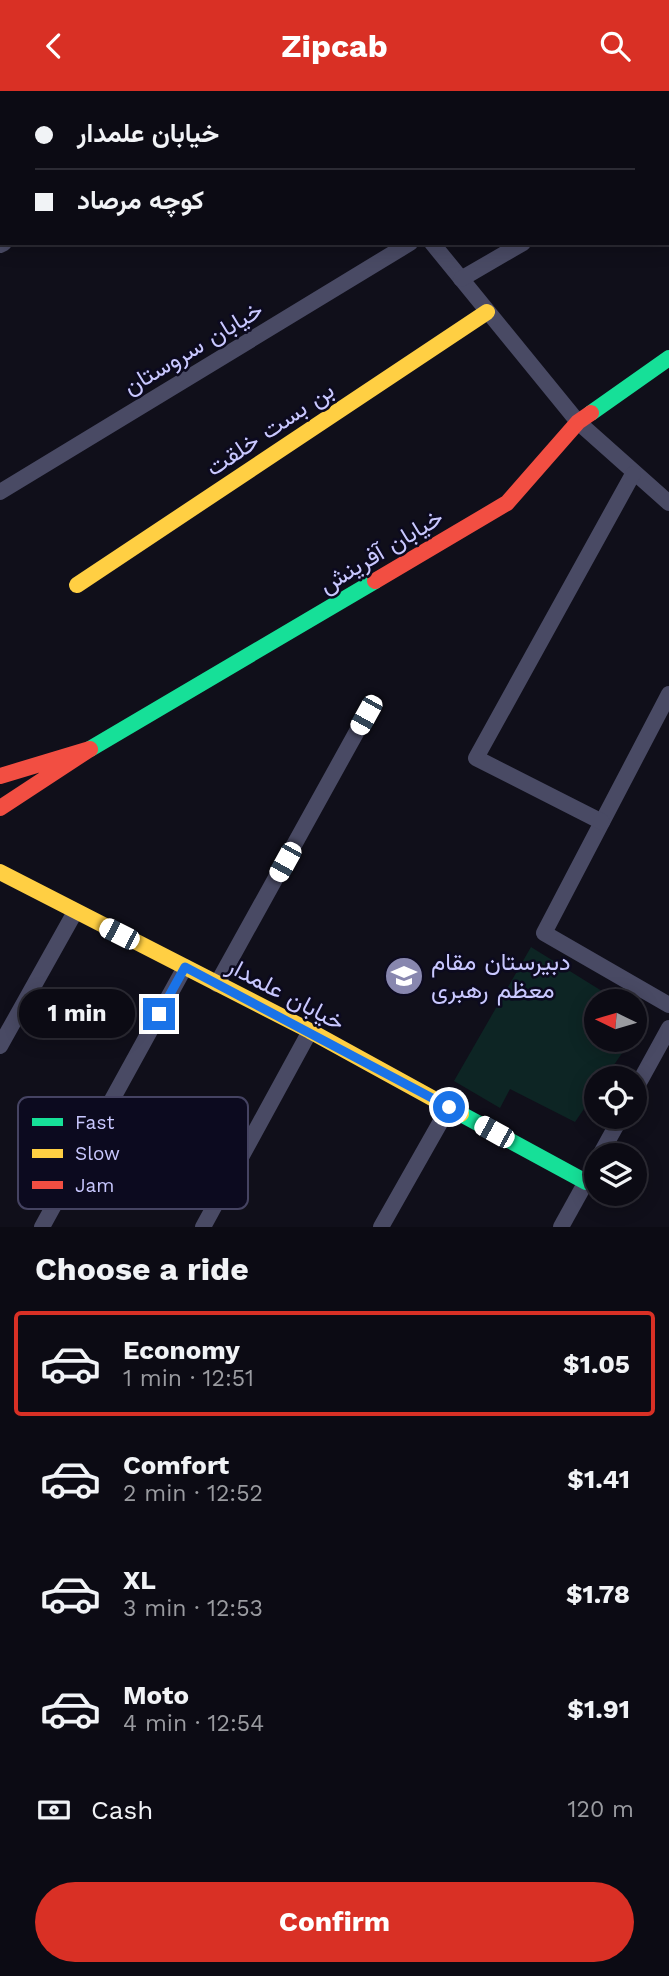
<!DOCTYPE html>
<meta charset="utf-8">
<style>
body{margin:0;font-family:"Work Sans",Vazirmatn,sans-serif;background:#15141d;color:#f1f3f6;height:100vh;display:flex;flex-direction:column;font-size:26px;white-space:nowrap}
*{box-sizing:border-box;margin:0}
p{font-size:23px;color:#9a9ba0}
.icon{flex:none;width:38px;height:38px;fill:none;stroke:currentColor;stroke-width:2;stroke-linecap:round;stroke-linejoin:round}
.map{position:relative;height:1136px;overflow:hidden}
.details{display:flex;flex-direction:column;background:#0c0b14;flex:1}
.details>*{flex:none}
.guide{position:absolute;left:0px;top:0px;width:670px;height:154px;box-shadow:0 4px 18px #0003,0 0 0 2px #2c2b34;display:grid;align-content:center;height:154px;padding:0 35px;background:#0c0b14}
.needle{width:46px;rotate:275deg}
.buttons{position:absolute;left:584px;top:898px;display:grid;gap:14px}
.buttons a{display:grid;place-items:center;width:63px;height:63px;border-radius:50%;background:#0c0b14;box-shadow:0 4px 18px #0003,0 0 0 2px #2c2b34;font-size:35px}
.end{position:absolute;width:32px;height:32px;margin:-16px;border:9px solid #1a73e8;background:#fff;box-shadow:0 0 0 4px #fff}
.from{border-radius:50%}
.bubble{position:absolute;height:49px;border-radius:24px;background:#0c0b14;box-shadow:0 4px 18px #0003,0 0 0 2px #2c2b34;font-size:23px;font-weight:700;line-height:49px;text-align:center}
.car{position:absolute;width:21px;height:42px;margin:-21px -10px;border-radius:9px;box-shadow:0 0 5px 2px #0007;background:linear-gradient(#fff 24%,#345 0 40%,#fff 0 76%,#345 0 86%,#fff 0)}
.guide b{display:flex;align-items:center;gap:24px;height:66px;font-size:26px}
.guide b+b{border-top:2px solid #2c2b34}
.guide i{width:18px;height:18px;background:#f1f3f6}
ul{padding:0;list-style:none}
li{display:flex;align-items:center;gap:21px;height:105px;margin:0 14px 10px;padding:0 21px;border:4px solid transparent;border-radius:7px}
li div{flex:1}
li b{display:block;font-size:26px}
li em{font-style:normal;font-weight:700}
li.active{border-color:#d93025}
li>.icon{width:63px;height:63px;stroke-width:1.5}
h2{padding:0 35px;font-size:32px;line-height:84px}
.pay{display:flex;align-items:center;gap:18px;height:77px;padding:0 35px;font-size:26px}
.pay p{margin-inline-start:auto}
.button{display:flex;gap:14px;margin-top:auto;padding:14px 35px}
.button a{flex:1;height:80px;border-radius:42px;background:#d93025;color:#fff;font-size:28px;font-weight:700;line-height:80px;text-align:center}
header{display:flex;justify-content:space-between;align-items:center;height:91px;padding:0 35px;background:#d93025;color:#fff;font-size:32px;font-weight:700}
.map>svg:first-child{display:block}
</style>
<header><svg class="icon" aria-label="back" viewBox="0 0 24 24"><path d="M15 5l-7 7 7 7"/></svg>Zipcab<svg class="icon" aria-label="search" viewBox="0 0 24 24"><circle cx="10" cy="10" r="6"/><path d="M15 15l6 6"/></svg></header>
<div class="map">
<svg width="669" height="1136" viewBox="0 0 669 1136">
<rect width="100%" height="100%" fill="#100f1a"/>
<polygon fill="#0d2524" points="531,856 618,910 597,910 597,948 631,949 605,987 597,987 597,999 575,1031 510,998 500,1017 454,990"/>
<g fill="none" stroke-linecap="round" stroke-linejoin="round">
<g stroke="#494a64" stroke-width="16">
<polyline points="294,0 297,2"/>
<polyline points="632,0 633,2"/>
<polyline points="27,2 28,0"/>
<polyline points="183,2 184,0"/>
<polyline points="482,2 485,0"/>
<polyline points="0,43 2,40"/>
<polyline points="668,61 669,62"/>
<polyline points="432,152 578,331 669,412"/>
<polyline points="0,154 4,152"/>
<polyline points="461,188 523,152"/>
<polyline points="0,401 410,152"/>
<polyline points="669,603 544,842 669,914"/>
<polyline points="602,731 476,667 633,383"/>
<polyline points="217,893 366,624"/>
<polyline points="0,955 75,821"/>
<polyline points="635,999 669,937"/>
<polyline points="600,1064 621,1026"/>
<polyline points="42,1136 185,876"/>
<polyline points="203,1136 310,940"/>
<polyline points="381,1136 449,1016"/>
<polyline points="561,1136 597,1071"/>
</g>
<g stroke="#16e098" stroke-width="16">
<polyline points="591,322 669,267"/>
<polyline points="90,658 375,490"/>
<polyline points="461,1023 586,1091"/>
</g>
<g stroke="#ffcf43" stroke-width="16">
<polyline points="77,494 487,221"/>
<polyline points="0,781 310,940 461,1023"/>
</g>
<g stroke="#f24e42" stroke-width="16">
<polyline points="375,490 507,412 578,331 591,322"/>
<polyline points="0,685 90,658 0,717"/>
</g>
</g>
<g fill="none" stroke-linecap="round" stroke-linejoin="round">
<polyline stroke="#1a73e8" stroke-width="9" points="159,923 185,876 449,1016"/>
</g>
<defs>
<symbol id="school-disc" viewBox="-11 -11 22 22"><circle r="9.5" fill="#8887af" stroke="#0c0a1f"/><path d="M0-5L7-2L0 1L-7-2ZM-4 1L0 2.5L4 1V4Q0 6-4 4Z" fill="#fff"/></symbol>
</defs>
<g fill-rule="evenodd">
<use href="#school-disc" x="382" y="863" width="44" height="44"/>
</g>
<g text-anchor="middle" stroke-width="5" stroke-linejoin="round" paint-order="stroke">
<g font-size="24" fill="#c9c8ff" stroke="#0c0a1f">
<text transform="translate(193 257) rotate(-31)" y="8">خیابان سروستان</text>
<text transform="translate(270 338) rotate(-34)" y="8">بن بست خلقت</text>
<text transform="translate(381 460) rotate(-31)" y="8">خیابان آفرینش</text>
<text transform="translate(286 903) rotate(28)" y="8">خیابان علمدار</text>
</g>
<g font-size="24" fill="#c9c8ff" stroke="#0c0a1f" text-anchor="start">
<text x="431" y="879">دبیرستان مقام<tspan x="431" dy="28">معظم رهبری</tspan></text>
</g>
</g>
<rect x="18" y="1006" width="230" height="112" rx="10" fill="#0c0a1f" stroke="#454362" stroke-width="2"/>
<rect x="32" y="1027" width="31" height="8" fill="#16e098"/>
<rect x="32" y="1058" width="31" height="9" fill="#ffcf43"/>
<rect x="32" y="1090" width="31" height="8" fill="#f24e42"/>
<g font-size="19" fill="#c9c8ff">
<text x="75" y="1038">Fast</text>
<text x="75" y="1069">Slow</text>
<text x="75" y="1101">Jam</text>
</g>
</svg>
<div class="buttons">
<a><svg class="needle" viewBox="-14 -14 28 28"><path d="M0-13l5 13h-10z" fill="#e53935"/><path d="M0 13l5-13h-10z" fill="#9a9ba0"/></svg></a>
<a><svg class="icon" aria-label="locate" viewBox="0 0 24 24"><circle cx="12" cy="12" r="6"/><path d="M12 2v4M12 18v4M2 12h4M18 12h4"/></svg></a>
<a><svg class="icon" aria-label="layers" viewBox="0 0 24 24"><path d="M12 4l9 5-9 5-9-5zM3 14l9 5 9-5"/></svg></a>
</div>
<i class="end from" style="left:449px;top:1016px"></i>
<i class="end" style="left:159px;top:923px"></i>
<div class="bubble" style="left:19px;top:898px;width:116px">1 min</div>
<i class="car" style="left:366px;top:624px;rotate:209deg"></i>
<i class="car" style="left:285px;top:771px;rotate:209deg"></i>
<i class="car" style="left:119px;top:843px;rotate:297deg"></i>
<i class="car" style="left:494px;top:1041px;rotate:299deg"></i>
<div class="guide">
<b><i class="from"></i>خیابان علمدار</b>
<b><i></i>کوچه مرصاد</b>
</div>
</div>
<section class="details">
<h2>Choose a ride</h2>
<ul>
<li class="active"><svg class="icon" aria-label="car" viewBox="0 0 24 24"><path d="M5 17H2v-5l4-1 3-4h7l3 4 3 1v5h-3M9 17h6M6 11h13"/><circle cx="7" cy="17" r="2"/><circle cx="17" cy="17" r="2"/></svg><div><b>Economy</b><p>1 min · 12:51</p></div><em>$1.05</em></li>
<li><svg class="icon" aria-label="car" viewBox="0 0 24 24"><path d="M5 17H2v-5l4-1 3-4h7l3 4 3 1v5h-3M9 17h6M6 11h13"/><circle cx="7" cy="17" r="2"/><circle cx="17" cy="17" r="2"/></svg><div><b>Comfort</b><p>2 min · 12:52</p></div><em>$1.41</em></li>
<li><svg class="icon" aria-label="car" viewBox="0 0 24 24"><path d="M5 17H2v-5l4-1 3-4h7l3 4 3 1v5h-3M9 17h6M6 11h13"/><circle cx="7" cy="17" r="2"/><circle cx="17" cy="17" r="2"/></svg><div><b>XL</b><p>3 min · 12:53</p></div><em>$1.78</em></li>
<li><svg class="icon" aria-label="car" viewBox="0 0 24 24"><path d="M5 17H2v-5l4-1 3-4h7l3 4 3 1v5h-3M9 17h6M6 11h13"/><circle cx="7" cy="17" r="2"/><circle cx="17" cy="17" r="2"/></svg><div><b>Moto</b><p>4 min · 12:54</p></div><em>$1.91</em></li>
</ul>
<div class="pay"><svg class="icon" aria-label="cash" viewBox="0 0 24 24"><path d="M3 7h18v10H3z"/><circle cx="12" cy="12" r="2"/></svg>Cash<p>120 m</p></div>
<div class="button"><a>Confirm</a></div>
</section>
